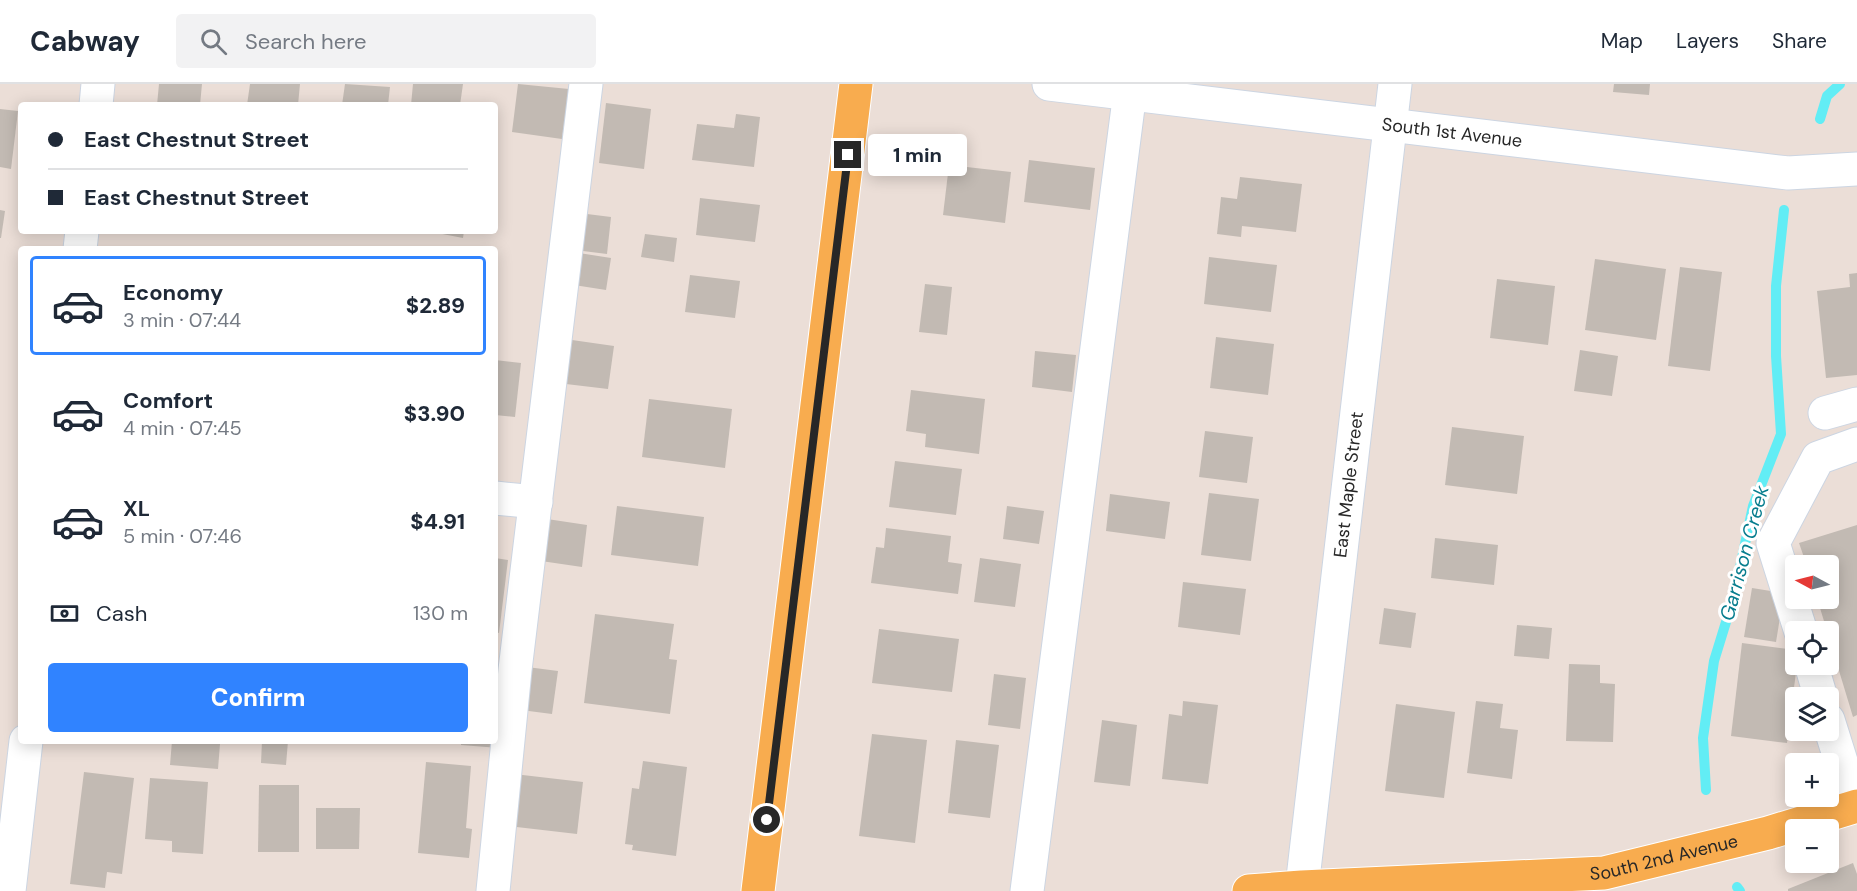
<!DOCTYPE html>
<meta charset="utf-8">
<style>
body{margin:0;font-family:"DM Sans",sans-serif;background:#f2f2f3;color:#1f2937;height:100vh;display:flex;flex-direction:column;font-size:22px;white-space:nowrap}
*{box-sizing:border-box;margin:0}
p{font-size:20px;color:#747a83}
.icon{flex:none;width:33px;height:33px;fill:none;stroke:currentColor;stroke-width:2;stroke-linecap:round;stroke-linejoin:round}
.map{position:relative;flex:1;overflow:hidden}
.sheet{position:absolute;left:18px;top:162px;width:480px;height:498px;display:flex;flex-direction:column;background:#fff;border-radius:6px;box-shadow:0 3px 15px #0003}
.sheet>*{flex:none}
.top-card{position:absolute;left:18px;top:18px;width:480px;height:132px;border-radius:6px;box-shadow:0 3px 15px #0003;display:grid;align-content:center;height:132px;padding:0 30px;background:#fff}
.needle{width:39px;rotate:277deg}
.controls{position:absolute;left:1785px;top:471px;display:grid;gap:12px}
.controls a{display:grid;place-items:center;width:54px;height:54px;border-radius:6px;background:#fff;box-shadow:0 3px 15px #0003;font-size:30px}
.end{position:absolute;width:27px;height:27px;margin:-14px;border:8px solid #272727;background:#fff;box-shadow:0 0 0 3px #fff}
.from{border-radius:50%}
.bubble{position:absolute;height:42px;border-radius:6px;background:#fff;box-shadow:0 3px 15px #0003;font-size:20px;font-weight:800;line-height:42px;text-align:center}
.top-card b{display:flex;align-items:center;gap:21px;height:57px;font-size:22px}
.top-card b+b{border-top:2px solid #e0e1e3}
.top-card i{width:15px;height:15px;background:#1f2937}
ul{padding:10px 0 0;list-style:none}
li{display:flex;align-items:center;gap:18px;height:99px;margin:0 12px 9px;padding:0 18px;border:3px solid transparent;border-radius:6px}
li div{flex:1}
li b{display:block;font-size:22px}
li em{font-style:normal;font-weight:800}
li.selected{border-color:#3083ff}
li>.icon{width:54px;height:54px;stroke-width:1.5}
.pay{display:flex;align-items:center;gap:15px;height:66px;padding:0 30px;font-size:22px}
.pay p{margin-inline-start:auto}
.cta{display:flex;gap:12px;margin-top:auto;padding:12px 30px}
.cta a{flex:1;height:69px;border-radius:6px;background:#3083ff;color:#fff;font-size:24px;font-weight:800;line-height:69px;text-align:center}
header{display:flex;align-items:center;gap:36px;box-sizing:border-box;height:84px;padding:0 30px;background:#fff;border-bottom:2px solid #e0e1e3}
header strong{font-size:28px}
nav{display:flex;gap:33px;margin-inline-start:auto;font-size:21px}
.search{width:420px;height:54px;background:#f2f2f3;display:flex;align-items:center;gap:15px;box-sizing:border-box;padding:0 21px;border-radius:6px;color:#747a83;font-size:22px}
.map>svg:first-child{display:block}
</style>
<header>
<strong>Cabway</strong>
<div class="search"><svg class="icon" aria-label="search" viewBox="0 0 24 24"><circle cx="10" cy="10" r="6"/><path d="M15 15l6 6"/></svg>Search here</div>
<nav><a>Map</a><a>Layers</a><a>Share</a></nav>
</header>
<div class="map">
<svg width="1857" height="807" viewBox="0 0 1857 807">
<rect width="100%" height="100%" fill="#ebded7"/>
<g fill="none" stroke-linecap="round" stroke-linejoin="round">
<g stroke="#62edf5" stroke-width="10">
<polyline points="1820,35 1827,12 1840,0"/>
<polyline points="1706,706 1703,654 1714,577 1734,512 1753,422 1781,350 1776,272 1776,202 1784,126"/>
<polyline points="1737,803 1740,807"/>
</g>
</g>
<g fill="#c2bab3">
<polygon points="159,0 202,0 200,21 157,21"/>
<polygon points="250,0 300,0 298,21 247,21"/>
<polygon points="345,0 390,3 388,21 342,21"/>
<polygon points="413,0 463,0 460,21 411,21"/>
<polygon points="518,0 569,5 562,55 512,48"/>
<polygon points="1614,0 1650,0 1649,11 1613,8"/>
<polygon points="606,19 651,25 644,85 599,79"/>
<polygon points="0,25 18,27 11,85 0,83"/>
<polygon points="736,30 760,33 754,83 692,76 697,40 734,44"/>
<polygon points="1029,76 1095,84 1090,126 1024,118"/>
<polygon points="949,81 1011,88 1005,139 943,131"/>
<polygon points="1240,93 1302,100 1296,148 1242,142 1241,153 1217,150 1221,113 1237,115"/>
<polygon points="700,114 760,121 755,158 696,151"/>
<polygon points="0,126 5,127 1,154 0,154"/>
<polygon points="579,129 611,133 607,170 575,166"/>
<polygon points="427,147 464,147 463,154"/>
<polygon points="645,150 677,154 674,178 641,173"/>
<polygon points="579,169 611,174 606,206 574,201"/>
<polygon points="1209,173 1277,181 1271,228 1204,220"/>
<polygon points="1595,175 1666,185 1656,256 1585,246"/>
<polygon points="1680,183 1722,188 1710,287 1668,282"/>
<polygon points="1857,189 1857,291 1826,294 1817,207 1850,203 1849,190"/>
<polygon points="690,191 740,197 735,234 685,228"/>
<polygon points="1497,195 1555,202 1548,261 1490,254"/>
<polygon points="925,200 952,203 947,251 919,248"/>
<polygon points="1216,253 1274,260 1268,311 1210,304"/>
<polygon points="572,256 614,262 608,305 566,300"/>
<polygon points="1580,266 1618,272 1612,312 1574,307"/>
<polygon points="1035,267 1076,271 1072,308 1032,303"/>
<polygon points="495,276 521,279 515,333 495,331"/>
<polygon points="911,306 985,315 979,370 925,363 926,350 906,347"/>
<polygon points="649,315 732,325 725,384 642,373"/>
<polygon points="1452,343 1524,352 1517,410 1445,401"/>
<polygon points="1205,347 1253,353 1247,399 1199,393"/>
<polygon points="895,377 962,385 956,431 889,423"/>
<polygon points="1209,409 1259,415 1251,477 1201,471"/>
<polygon points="1110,410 1170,418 1165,455 1106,447"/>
<polygon points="617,422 704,433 698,482 611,471"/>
<polygon points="1007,422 1044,427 1039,460 1003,455"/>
<polygon points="547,435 587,441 582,483 541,477"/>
<polygon points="1857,441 1857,631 1853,633 1817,514 1828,514 1828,482 1807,482 1799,459"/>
<polygon points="886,444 951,452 948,478 962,480 958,510 871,499 876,463 884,464"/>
<polygon points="1435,454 1498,461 1494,501 1431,494"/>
<polygon points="495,474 508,476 499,549 495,548"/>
<polygon points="980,474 1021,480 1015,523 974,518"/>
<polygon points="1183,498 1246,505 1240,551 1178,543"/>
<polygon points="1752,504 1784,509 1776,558 1744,553"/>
<polygon points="1384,524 1416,529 1411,564 1379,560"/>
<polygon points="595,530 674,540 669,575 677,576 670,630 584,619"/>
<polygon points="1517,541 1552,544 1549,575 1514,572"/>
<polygon points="879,545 959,555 952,608 872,599"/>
<polygon points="1742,559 1796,566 1797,580 1787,659 1731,652"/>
<polygon points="1569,580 1600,581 1600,599 1615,600 1613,658 1566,657"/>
<polygon points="527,583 558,587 552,630 521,626"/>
<polygon points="994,590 1026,594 1020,645 988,641"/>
<polygon points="1183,617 1218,621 1208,700 1162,695 1169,630 1182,632"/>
<polygon points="1476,617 1503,620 1500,644 1518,646 1512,695 1467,689"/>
<polygon points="1396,620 1455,628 1444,714 1385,707"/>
<polygon points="1102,636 1137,641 1130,702 1094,698"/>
<polygon points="872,650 927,656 915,759 859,752"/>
<polygon points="956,656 999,661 990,734 948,729"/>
<polygon points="172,657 220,660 218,685 170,681"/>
<polygon points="262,657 288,657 286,681 261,679"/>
<polygon points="461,657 495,657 499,664 461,661"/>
<polygon points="643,677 687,683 676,772 632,766 633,761 625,760 632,704 639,705"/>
<polygon points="426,678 471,682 466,744 472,745 469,774 418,769"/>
<polygon points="84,688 134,694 122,790 107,788 105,804 70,800"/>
<polygon points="514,690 583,698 577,750 507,742"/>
<polygon points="150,694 208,698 203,770 172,768 172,757 145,755"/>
<polygon points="259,701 299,701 299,768 258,768"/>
<polygon points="316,724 360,724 359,765 316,765"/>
<polygon points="1853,779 1857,790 1857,807 1788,807 1788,805"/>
</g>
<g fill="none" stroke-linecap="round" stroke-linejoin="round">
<defs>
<g id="minor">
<path id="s1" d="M 1049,0 L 1788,89 L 1857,85"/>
<polyline points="96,21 98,0"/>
<polyline points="80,165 82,147"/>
<polyline points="1825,329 1857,320"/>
<polyline points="495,414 536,418"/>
<polyline points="1801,548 1773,459 1818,374 1857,360"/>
<polyline points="1811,580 1821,614"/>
<polyline points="1828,636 1855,722"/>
<path id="s2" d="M 1302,803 L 1395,0"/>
<polyline points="9,807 26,657"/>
<polyline points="493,807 515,586 586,0"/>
<polyline points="1027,807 1131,0"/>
</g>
<g id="major">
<polyline points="758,807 856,0"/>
<path id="s3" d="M 1249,807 L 1302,803 L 1604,789 L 1768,749 L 1857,722"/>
</g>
</defs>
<use href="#minor" stroke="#ccd5e2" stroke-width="35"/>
<use href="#major" stroke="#fff" stroke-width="35"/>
<use href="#minor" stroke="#fff" stroke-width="33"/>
<use href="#major" stroke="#f8ac4f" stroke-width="33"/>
</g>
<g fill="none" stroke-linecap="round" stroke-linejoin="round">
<polyline stroke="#272727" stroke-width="8" points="767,736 848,71"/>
</g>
<g text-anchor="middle" stroke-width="6" stroke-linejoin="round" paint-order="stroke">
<g font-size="18" fill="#272727" stroke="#fff">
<text dy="6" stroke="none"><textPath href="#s1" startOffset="406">South 1st Avenue</textPath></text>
<text dy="6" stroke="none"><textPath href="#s2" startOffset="405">East Maple Street</textPath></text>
<text dy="6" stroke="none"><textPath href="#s3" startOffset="417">South 2nd Avenue</textPath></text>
</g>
<g font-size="20" font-style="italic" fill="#077d8e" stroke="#fff">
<text transform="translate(1744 469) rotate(-75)" y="7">Garrison Creek</text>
</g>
</g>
</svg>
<div class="controls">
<a><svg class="needle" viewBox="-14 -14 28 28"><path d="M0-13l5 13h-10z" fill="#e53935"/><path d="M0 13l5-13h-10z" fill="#747a83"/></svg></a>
<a><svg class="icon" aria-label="locate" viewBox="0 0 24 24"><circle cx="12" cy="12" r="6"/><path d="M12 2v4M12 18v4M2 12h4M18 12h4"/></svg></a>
<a><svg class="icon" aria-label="layers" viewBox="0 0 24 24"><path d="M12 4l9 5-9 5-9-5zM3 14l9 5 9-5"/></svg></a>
<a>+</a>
<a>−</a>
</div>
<i class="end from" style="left:767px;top:736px"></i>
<i class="end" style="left:848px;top:71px"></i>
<div class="bubble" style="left:868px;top:50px;width:99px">1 min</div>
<div class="top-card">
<b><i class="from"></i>East Chestnut Street</b>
<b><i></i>East Chestnut Street</b>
</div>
<section class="sheet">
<ul>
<li class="selected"><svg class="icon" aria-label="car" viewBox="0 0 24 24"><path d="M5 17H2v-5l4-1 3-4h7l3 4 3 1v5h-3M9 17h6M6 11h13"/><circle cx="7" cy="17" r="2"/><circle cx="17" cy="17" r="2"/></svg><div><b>Economy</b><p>3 min · 07:44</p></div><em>$2.89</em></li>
<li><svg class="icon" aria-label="car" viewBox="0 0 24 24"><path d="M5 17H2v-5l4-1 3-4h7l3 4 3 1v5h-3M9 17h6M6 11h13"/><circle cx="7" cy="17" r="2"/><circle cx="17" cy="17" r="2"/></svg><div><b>Comfort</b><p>4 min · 07:45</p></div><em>$3.90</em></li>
<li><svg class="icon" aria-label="car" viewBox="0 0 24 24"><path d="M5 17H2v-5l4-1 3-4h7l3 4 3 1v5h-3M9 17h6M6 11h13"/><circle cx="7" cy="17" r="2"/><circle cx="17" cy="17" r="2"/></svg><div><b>XL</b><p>5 min · 07:46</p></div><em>$4.91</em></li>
</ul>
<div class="pay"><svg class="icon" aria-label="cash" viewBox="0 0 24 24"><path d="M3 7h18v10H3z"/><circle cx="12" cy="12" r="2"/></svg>Cash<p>130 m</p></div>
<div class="cta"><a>Confirm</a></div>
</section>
</div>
